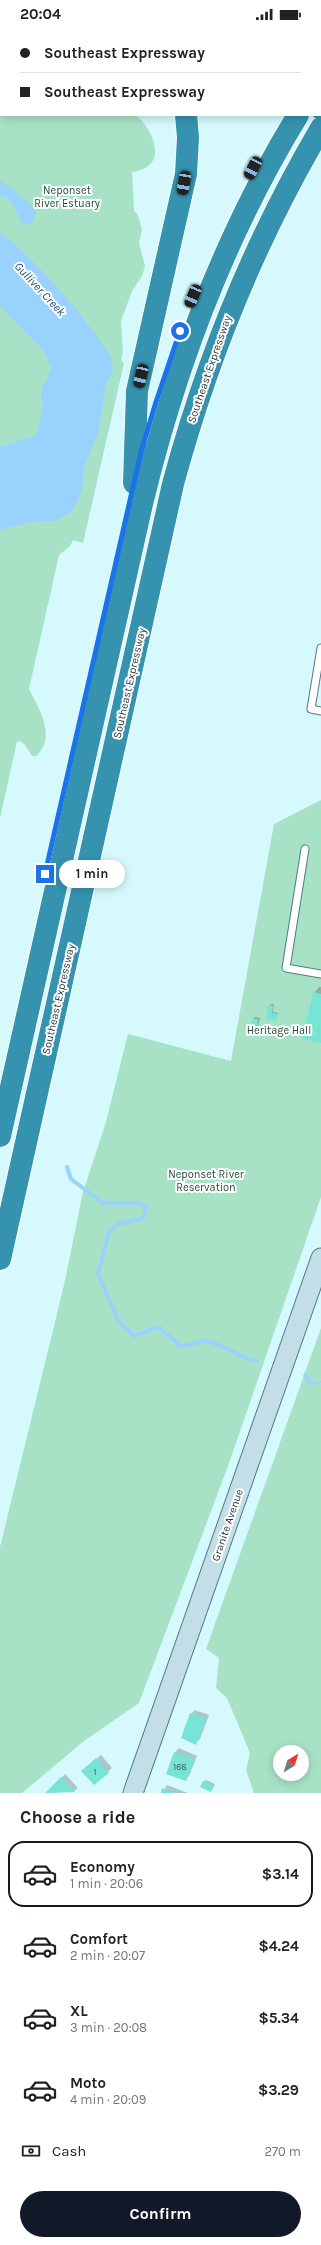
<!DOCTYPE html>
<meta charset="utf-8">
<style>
body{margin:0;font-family:Karla,sans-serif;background:#f6f6f6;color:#222;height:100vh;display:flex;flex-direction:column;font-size:15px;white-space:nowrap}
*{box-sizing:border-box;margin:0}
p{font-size:13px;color:#767676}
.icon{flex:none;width:22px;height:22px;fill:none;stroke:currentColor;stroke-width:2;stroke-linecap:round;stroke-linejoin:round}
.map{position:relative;height:1765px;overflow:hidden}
.panel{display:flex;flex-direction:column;background:#fff;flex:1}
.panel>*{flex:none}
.top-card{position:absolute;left:0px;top:0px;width:321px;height:88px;box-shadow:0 2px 10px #0003;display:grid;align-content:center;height:88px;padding:0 20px;background:#fff}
.needle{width:26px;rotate:38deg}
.controls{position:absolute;left:273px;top:1717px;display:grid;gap:8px}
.controls a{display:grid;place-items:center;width:36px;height:36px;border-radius:50%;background:#fff;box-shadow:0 2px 10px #0003;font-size:20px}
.end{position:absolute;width:18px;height:18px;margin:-9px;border:5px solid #1a73e8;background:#fff;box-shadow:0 0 0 2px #fff}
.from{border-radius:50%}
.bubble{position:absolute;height:28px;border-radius:14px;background:#fff;box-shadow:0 2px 10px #0003;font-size:13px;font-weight:700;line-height:28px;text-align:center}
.car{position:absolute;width:12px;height:24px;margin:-12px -6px;border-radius:5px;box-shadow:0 0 3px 1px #0007;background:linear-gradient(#222 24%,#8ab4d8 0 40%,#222 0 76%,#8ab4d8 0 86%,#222 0)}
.top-card b{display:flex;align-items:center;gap:14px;height:38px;font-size:15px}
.top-card b+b{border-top:1px solid #e0e0e0}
.top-card i{width:10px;height:10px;background:#222}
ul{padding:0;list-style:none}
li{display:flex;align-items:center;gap:12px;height:66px;margin:0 8px 6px;padding:0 12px;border:2px solid transparent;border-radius:16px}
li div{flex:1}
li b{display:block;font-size:15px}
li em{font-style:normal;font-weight:700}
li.on{border-color:#111827}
li>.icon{width:36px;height:36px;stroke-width:1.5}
h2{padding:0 20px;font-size:18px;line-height:48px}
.pay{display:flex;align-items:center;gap:10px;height:44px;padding:0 20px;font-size:15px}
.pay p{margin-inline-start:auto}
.primary-button{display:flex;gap:8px;margin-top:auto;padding:8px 20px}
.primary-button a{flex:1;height:46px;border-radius:24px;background:#111827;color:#fff;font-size:16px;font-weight:700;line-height:46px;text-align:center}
.status{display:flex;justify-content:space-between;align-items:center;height:28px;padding:0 20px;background:#fff;direction:ltr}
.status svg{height:11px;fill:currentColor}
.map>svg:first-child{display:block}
</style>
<div class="status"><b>20:04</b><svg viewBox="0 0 49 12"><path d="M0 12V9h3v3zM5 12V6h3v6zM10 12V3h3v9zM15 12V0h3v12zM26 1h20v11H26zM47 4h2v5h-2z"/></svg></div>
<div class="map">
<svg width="321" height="1765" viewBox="0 0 321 1765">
<rect width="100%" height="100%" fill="#d5f9fc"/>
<g fill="#a8e2c6" fill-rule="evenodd">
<path d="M 0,0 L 122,0 L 1,1 L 1,87 L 136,87 C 155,104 169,139 132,144 L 134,183 L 138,187 L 142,201 L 139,215 L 145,238 L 142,248 L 132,263 L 121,293 L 123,324 L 121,332 L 124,335 L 83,515 L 73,512 L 70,518 L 59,527 L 29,661 C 39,680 57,710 36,728 L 32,728 L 25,717 L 20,713 L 17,714 L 0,790 Z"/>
<polygon points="321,772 321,1057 319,1057 321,1057 321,1169 227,1441 139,1675 84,1713 22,1765 0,1765 0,1519 64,1257 83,1164 106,1094 128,1006 231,1033 274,796"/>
<path d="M 321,1300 L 321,1765 L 254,1765 L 246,1742 L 250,1725 L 227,1670 L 216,1660 L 219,1630 L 206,1621 ZM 280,1724 L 302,1724 L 302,1746 L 280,1746 Z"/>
</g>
<g fill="#99d2fc">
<path d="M 0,153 C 13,162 27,170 36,184 L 32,195 L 28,197 L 22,195 C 15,184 15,169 0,168 Z"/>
<path d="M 0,204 C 44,241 80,282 112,330 L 113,343 L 106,356 L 99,402 L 84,440 L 82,462 L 73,483 L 55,493 L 35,493 L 0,502 L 0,419 L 34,408 L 38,403 L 43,377 L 41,367 L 42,360 L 52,340 L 42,321 L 0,278 Z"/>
<polygon points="305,1344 313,1354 321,1353 321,1355 309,1357 303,1348"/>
</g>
<g fill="#0003">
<polygon points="319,959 321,959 321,1014 314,965"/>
<polygon points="271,976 274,976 273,984 278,985 275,992 267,991"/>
<polygon points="255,989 260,990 257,1004 253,991"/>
<polygon points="195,1682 209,1687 200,1711 196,1715 191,1686"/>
<polygon points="179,1720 197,1728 189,1748 185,1752 167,1745 175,1724"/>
<polygon points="101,1727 112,1740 94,1756 87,1739"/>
<polygon points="65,1746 78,1760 74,1763 46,1765"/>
<polygon points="206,1752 215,1756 211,1763 204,1753"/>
<polygon points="167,1757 188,1765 162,1765"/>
</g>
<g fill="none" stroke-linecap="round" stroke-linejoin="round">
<path stroke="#99d2fc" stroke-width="4" d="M 67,1139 L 71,1151 L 103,1175 L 140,1175 L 146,1180 L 143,1190 L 118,1196 L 109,1204 L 98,1246 L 119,1294 L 134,1308 L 159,1299 L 180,1318 C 189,1318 198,1313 204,1313 C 224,1315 238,1329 257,1333"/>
</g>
<g fill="#77e5d5">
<polygon points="313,964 321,966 321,1015 302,1011"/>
<polygon points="268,977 273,978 272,985 277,986 276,993 266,992"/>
<polygon points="252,991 258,991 257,1005 251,1004"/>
<polygon points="190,1685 206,1691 196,1717 181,1710"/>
<polygon points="174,1724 194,1731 186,1753 166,1746"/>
<polygon points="96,1730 109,1745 94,1757 81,1743"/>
<polygon points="61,1749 75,1764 45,1765"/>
<polygon points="203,1753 214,1758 211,1764 200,1759"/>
<polygon points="162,1760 174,1765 161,1765"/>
</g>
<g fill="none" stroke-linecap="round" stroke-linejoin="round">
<defs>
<g id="service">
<polyline points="321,620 311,681 321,683"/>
<polyline points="305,821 286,940 321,946"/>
</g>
<polyline id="secondary" points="133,1765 321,1230"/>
<g id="motorway">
<polyline points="174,0 174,1"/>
<polyline points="320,29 321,28"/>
<polyline points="320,52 321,50"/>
<polyline points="320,80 321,78"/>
<polyline points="134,455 137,363 186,146 188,109 186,87"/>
<path d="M 0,1108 L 142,476 C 175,339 224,208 298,87"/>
<path d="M 0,1231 L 173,456 C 207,330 255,212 321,100"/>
</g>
</defs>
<use href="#service" stroke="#517c7f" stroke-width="9"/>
<use href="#secondary" stroke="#517c7f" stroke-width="21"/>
<use href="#motorway" stroke="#fff" stroke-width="24"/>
<use href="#service" stroke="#fff" stroke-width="7"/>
<use href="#secondary" stroke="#c2dfe7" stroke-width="19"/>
<use href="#motorway" stroke="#3593b0" stroke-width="22"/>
</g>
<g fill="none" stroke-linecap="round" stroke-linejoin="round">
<polyline stroke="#1a73e8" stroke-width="5" points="45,846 141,424 156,374 180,303"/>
</g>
<g text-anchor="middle" stroke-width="4" stroke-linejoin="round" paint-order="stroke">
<g font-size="9" fill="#3a6360">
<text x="180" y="1742">168</text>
<text x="95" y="1747">1</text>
</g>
<g font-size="11" fill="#214838" stroke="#fff">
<text x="67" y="166">Neponset<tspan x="67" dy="13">River Estuary</tspan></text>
<text x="279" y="1006">Heritage Hall</text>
<text x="206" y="1150">Neponset River<tspan x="206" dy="13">Reservation</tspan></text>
</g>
<g font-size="11" fill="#253839" stroke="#fff">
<text transform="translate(209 341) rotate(-71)" y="4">Southeast Expressway</text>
<text transform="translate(129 655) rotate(-77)" y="4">Southeast Expressway</text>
<text transform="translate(58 971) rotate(-77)" y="4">Southeast Expressway</text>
<text transform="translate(227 1497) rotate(-71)" y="4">Granite Avenue</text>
</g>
<g font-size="12" font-style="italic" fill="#1d5376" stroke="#fff">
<text transform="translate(40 261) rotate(47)" y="4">Gulliver Creek</text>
</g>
</g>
</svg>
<div class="controls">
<a><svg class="needle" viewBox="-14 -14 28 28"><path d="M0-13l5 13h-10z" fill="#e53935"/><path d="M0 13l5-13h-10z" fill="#767676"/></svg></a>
</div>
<i class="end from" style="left:180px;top:303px"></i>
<i class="end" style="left:45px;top:846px"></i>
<div class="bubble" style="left:59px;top:832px;width:66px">1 min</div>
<i class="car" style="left:253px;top:140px;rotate:207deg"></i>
<i class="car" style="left:184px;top:155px;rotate:190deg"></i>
<i class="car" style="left:193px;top:268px;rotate:203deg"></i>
<i class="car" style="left:141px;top:348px;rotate:193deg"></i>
<div class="top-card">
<b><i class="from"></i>Southeast Expressway</b>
<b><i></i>Southeast Expressway</b>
</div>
</div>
<section class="panel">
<h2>Choose a ride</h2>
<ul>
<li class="on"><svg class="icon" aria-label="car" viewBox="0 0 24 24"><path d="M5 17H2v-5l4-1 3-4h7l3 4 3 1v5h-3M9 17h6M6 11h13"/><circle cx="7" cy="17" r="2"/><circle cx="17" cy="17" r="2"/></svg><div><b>Economy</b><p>1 min · 20:06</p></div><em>$3.14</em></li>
<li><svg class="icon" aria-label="car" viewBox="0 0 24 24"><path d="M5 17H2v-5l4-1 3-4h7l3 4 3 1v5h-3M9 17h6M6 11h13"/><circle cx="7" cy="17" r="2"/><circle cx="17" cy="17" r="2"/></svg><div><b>Comfort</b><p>2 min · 20:07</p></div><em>$4.24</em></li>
<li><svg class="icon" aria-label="car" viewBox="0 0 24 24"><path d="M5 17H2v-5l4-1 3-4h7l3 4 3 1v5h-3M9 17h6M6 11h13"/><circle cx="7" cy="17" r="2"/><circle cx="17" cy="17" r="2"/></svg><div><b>XL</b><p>3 min · 20:08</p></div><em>$5.34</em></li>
<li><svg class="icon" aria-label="car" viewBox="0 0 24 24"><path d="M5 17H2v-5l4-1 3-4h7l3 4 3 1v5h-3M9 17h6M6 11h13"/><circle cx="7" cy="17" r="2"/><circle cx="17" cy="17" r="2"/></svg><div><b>Moto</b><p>4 min · 20:09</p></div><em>$3.29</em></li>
</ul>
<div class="pay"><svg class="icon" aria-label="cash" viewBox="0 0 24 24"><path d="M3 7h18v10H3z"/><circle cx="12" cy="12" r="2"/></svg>Cash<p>270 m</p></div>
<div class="primary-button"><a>Confirm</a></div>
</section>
